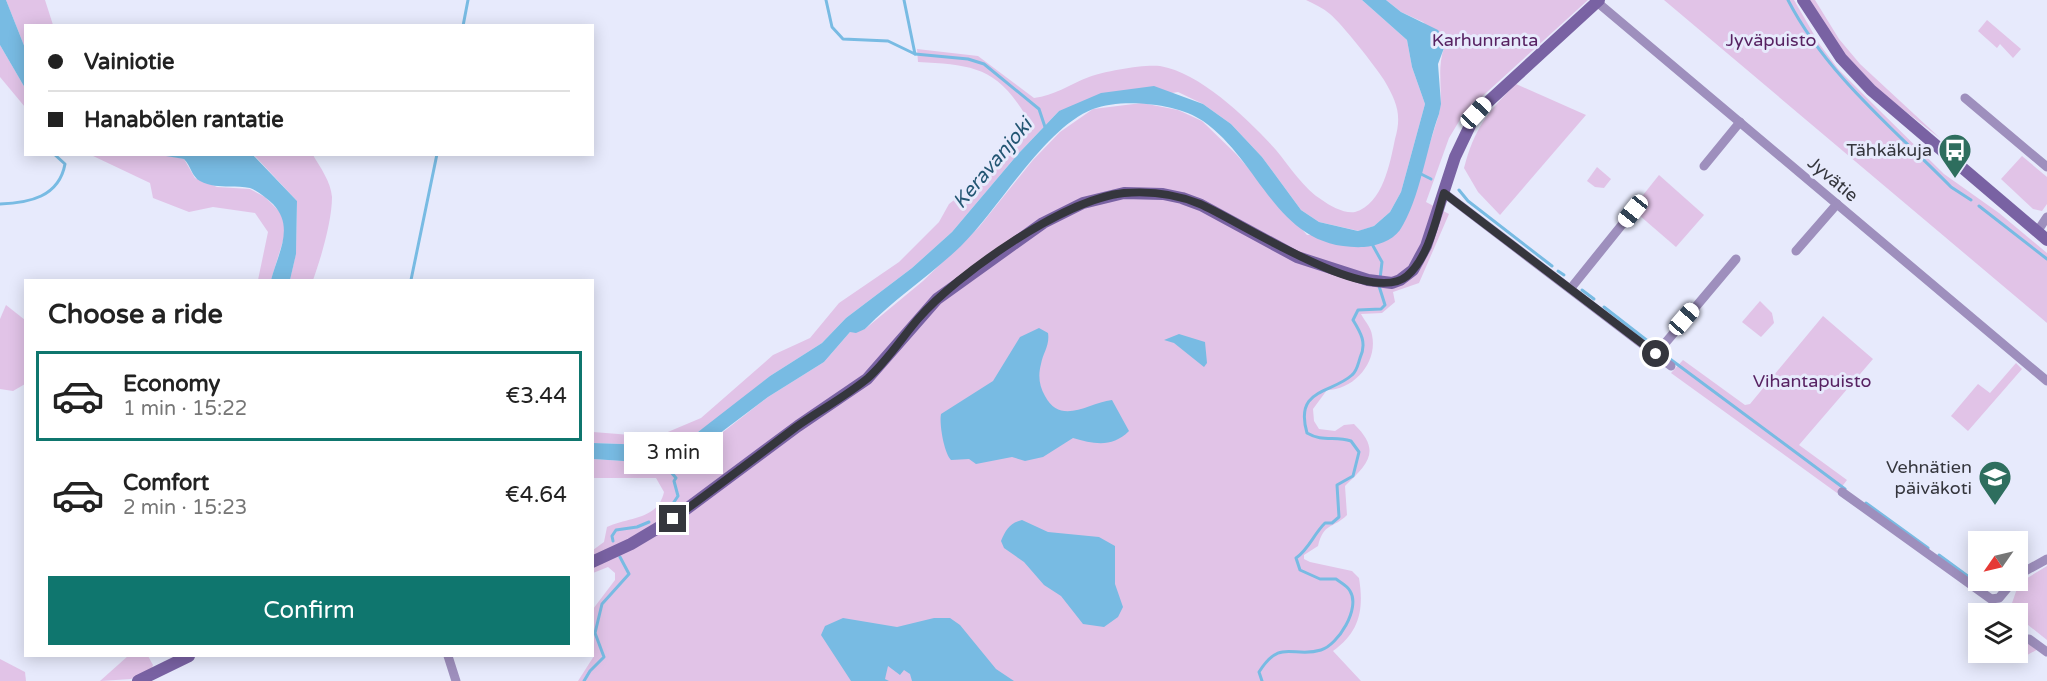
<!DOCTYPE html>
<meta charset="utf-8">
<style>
body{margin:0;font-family:"Varela Round",sans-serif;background:#f2f2f2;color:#222;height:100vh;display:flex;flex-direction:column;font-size:22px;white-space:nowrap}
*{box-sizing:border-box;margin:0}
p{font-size:20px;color:#767676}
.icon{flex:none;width:33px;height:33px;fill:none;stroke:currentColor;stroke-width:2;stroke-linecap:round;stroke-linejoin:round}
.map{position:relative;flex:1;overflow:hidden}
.panel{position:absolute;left:24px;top:279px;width:570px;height:378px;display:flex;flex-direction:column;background:#fff;border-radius:0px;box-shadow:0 3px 15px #0003}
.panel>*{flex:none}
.hud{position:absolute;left:24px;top:24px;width:570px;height:132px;border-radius:0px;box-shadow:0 3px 15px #0003;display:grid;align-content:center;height:132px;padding:0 24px;background:#fff}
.needle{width:39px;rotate:236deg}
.controls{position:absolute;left:1968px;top:531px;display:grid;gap:12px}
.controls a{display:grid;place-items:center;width:60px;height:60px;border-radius:0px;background:#fff;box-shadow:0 3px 15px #0003;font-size:30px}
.end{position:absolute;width:27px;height:27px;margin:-14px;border:8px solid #35363d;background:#fff;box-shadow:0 0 0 3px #fff}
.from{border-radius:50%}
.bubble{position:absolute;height:42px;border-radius:0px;background:#fff;box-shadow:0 3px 15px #0003;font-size:20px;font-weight:600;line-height:42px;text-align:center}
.car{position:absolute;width:18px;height:36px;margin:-18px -9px;border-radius:8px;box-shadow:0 0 4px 2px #0007;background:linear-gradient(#fff 24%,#345 0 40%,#fff 0 76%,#345 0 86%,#fff 0)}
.hud b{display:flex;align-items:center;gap:21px;height:57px;font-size:22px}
.hud b+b{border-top:2px solid #e0e0e0}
.hud i{width:15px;height:15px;background:#222}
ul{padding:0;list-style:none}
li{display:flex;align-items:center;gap:18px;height:90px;margin:0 12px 9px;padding:0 12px;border:3px solid transparent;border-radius:0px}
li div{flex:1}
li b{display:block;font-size:22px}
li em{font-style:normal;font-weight:600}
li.current{border-color:#0f766e}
li>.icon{width:54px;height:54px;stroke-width:1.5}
h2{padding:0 24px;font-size:27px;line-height:72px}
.action{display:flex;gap:12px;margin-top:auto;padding:12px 24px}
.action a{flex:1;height:69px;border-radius:0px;background:#0f766e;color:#fff;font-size:24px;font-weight:600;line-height:69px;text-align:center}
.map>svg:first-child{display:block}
</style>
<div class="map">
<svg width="2047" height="681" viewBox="0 0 2047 681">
<rect width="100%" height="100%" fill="#e7eafc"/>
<g fill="#e1c3e7">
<polygon points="6,0 45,0 53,25 26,26 25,48"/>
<path d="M 1306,0 L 1362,0 L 1407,40 L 1412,67 L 1425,104 L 1401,192 L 1390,212 L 1374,226 L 1359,231 L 1319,222 L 1301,210 L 1262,157 L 1231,124 L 1203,104 L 1178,92 L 1059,111 L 1018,154 L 952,232 L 912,268 L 846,318 L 822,343 L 770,376 L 718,419 L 698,432 L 671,442 L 649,445 L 593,443 L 593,432 L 656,437 L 701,418 L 773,355 L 810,338 L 839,303 L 899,262 L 939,222 L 949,204 L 962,194 L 1026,116 C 996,66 971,65 918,62 L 917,49 L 978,56 L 1034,98 C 1054,96 1070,84 1089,77 C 1105,71 1144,64 1160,66 C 1201,73 1249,120 1276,150 C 1290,167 1304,189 1322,200 C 1330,206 1345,214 1355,212 C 1383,204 1390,163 1395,139 C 1402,115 1397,102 1384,80 C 1375,66 1342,24 1330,14 C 1323,8 1314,4 1306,0 Z"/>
<path d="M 1386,0 L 1588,0 L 1464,113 L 1449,138 L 1426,202 L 1449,214 L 1419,283 L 1393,292 L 1395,302 L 1382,313 L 1361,314 C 1364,320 1371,327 1372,335 C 1378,362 1354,390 1327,390 L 1313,409 L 1314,421 L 1319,429 L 1335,431 L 1344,425 L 1354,424 C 1382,451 1368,464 1345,486 L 1347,515 C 1333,529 1324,522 1318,546 L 1304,555 L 1304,559 L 1310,562 L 1352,571 L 1359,578 C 1364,609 1360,632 1333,651 L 1361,681 L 578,681 L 594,656 L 593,609 L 615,580 L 615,573 L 608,567 L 593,573 L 593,550 L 604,542 L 607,527 C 628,517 658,520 664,492 L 656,478 L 593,478 L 593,459 L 653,463 L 666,454 L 681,455 L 709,443 L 768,397 L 824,362 L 850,332 L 865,329 L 923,281 L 979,227 L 1033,160 L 1060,132 L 1093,109 L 1142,103 L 1178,110 L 1202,121 L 1236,154 L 1307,235 L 1400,230 L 1413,197 L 1439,114 C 1444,91 1436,71 1444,48 L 1423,22 L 1401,12 Z"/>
<polygon points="1664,0 1794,0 1820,45 1839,70 1877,108 1944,174 1999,213 2047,253 2047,323"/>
<polygon points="1809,0 1815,0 1839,39 1860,64 1941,139 1882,93 1839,48"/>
<polygon points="1987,20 2021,49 2013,58 2000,44 1997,48 1978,31"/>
<polygon points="0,45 25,88 25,107 0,77"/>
<path d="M 1516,84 L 1586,115 L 1500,215 L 1478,192 L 1464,168 C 1474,129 1488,111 1516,84 Z"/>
<polygon points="160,154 184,159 195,178 217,187 250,189 265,197 283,215 286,231 271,280 258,280 268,232 255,213 213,207 189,212 153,198 150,183 91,155"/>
<path d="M 254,155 L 313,155 C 320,167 331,182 332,197 C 332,221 321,258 313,280 L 290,280 L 296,253 L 297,201 Z"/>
<polygon points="2022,156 2047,177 2047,204 2042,211 2033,209 2001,179"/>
<polygon points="1597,167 1611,179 1604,188 1595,187 1587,181"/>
<polygon points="1659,175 1704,215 1676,247 1632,209"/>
<polygon points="1760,301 1772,313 1774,323 1761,337 1742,322"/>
<polygon points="6,305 25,320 25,384 13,391 0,389 0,319"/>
<polygon points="1823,316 1873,359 1799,445 1847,480 1837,493 1671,373 1683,360 1745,405 1750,404"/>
<polygon points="2016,363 2022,369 1968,431 1951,416 1978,384 1990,393"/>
<polygon points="2047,566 2047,640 2018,617 2018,614 2007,609 2012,603 2019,583"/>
<polygon points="2018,633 2040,648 2020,659 1990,656 1987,653 2018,652"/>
<polygon points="128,656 148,656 153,665 151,670 131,679 100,681"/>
<polygon points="0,659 25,672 26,681 0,681"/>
</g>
<g fill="#78bbe3">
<polygon points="0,0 6,0 25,48 25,88 0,45"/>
<path d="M 1362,0 L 1386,0 L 1401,12 L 1438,30 L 1444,39 L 1444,48 L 1438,64 L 1441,104 L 1439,114 C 1426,149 1420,199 1400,230 C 1392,241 1376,246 1364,247 C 1276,251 1263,163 1203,121 C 1177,103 1122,98 1093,109 C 1044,128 999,209 961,246 C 931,275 895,298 865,329 L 856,333 L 850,332 L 824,362 L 768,397 L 699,449 L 681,455 L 666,454 L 653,463 L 593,459 L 593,443 L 649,445 L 698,432 L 770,376 L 822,343 L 846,318 L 912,268 L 952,232 L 1018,154 L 1059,111 L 1101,93 L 1154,86 L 1203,104 L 1231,124 L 1262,157 L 1301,210 L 1319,222 L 1358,231 L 1374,226 L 1390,212 L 1401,192 L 1425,104 L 1412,67 L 1407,40 Z"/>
<path d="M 160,155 L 253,155 L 297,201 L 296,254 L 290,280 L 271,280 C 278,253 295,227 273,204 C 266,198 258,191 250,188 C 233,184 216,190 200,181 C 192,177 191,166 184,159 Z"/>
<path d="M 1039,328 L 1048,333 C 1050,345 1043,353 1041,364 C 1038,375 1039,386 1045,396 C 1061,426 1088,403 1112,400 L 1129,431 C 1112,448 1094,444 1073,438 L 1043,457 L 1025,461 L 1012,457 L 976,464 L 969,459 L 951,460 C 944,453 939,423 941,414 L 993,381 L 1020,337 Z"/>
<polygon points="1179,334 1205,342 1207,363 1204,367 1174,343 1164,340"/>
<path d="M 1022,520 L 1048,532 L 1099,537 L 1115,546 L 1115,584 L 1123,607 L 1118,617 L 1104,627 L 1083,624 L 1061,596 L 1044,585 L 1024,562 L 1004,548 L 1001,541 C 1006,529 1010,523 1022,520 Z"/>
<polygon points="843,618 897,627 934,618 950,618 960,625 996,669 1014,681 912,681 910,674 904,670 900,675 888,666 885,679 889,681 851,681 821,635 825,626"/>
</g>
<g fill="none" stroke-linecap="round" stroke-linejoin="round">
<g stroke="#78bbe3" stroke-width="3">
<polyline points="826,0 832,27 843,39 888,41 915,54 968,59 984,64 1039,109 1045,127"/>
<polyline points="904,0 915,54"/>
<path d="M 1788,0 C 1826,74 1893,128 1951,187 L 1971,200"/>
<polyline points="463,26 468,0"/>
<polyline points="1417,172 1431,179"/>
<polyline points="1459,190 1468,201 1552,266"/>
<path d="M 0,204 C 29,203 59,197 65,164 L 54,154"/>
<polyline points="1979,206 2047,259"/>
<polyline points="1372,244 1382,262 1380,279"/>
<polyline points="1558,271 1564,275"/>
<polyline points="411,280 437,154"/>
<polyline points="1582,290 1594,299"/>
<polyline points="1604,307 1649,342"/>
<polyline points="1666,356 1845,489"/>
<polyline points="1866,503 1928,548"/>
<polyline points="670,508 678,496 674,481 676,478 671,472 670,451"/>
<polyline points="613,541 612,536 616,530 637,527 649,522"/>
<polyline points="1939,555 1984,588"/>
<polyline points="584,681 590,671 604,657 595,633 602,604 629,574 620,557"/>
<path d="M 1262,681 L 1259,672 C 1281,637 1293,659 1321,650 C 1338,645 1361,608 1350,591 C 1348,586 1340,582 1336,579 L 1320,579 L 1300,570 L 1296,558 C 1309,549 1313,535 1325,523 L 1332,523 L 1339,517 L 1337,485 L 1353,476 L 1359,452 L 1351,441 C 1335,436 1322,442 1307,433 C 1294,388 1331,394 1352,375 C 1357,371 1358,364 1360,358 C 1367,343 1361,333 1353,320 L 1358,310 L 1381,309 L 1385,305 L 1379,286"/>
</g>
<g stroke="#9e8fbd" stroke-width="9">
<polyline points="1597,2 2047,381"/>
<polyline points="1965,98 2047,167"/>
<polyline points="1704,166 1740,122"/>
<polyline points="1444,193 1671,366"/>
<polyline points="2037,232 2047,217"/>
<polyline points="1796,251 1837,204"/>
<polyline points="1571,288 1633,211"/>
<polyline points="1656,354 1736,259"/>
<polyline points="1842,492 1991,599 1999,598 2014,580"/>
<polyline points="2018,575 2047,559"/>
<polyline points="2029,639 2047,652"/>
<polyline points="448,656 456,681"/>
</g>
<g stroke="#7962a3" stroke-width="12">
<polyline points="1803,0 1841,58 1871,90 2047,240"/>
<polyline points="592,562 631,544 673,519 798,426 867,379 937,299 1043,223 1083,203 1124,193 1163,194 1182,198 1201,205 1297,257 1368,280 1392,283 1400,280 1413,270 1426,246 1455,157 1476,113 1599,0"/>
<polyline points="138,681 189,656"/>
</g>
</g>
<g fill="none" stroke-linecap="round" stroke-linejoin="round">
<path stroke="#35363d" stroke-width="8" d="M 673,519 C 714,489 755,458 796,427 C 820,410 845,397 868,378 C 887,361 901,339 918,319 C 957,274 1064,199 1124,193 C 1149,191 1176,194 1200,204 C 1238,220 1369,308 1407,276 C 1429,257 1436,219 1444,193 L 1656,354"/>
</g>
<defs>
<symbol id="bus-pin" viewBox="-11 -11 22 30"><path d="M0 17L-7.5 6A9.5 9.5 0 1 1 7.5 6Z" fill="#2e6e5e" stroke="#e7eafc"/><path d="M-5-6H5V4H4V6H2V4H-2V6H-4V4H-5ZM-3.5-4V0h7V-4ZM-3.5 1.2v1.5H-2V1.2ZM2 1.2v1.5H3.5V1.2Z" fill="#fff"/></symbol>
<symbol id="school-pin" viewBox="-11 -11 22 30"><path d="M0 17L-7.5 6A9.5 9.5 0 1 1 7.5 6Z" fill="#2e6e5e" stroke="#e7eafc"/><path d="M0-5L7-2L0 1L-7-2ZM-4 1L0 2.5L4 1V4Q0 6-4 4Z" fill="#fff"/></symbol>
</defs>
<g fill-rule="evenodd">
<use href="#bus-pin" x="1936" y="131" width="38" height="52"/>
<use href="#school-pin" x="1976" y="458" width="38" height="52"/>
</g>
<g text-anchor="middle" stroke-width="6" stroke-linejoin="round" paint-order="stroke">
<g font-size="18" fill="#572262" stroke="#e7eafc">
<text x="1485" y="46">Karhunranta</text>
<text x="1771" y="46">Jyväpuisto</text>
<text x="1812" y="387">Vihantapuisto</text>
</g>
<g font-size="18" fill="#35363d" stroke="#e7eafc" text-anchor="end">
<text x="1932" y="156">Tähkäkuja</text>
<text x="1972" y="473">Vehnätien<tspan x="1972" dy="21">päiväkoti</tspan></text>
</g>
<g font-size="18" fill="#35363d" stroke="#e7eafc">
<text transform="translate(1833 179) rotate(40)" y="6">Jyvätie</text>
</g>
<g font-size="20" font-style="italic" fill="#235673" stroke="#e7eafc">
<text transform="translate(992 163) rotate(-50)" y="7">Keravanjoki</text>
</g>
</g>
</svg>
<div class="controls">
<a><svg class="needle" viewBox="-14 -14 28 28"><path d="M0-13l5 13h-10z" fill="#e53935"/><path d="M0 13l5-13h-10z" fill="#767676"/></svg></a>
<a><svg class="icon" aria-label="layers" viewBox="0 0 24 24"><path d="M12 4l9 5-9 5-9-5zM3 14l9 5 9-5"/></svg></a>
</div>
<i class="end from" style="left:1656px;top:354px"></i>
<i class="end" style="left:673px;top:519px"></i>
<div class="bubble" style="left:624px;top:432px;width:99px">3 min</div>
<i class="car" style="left:1476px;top:113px;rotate:43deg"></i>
<i class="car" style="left:1633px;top:211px;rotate:219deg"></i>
<i class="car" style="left:1684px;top:319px;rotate:41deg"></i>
<div class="hud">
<b><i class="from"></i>Vainiotie</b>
<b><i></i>Hanabölen rantatie</b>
</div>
<section class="panel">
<h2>Choose a ride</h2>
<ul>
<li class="current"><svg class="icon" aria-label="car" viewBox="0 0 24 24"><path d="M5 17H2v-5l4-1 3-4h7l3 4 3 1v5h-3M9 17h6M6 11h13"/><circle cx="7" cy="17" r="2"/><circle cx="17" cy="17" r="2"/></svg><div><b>Economy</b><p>1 min · 15:22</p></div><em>€3.44</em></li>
<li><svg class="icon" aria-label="car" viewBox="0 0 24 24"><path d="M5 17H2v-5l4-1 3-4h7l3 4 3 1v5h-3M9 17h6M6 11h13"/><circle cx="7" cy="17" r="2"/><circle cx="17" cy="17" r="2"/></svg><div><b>Comfort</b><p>2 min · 15:23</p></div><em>€4.64</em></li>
</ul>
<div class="action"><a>Confirm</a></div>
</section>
</div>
